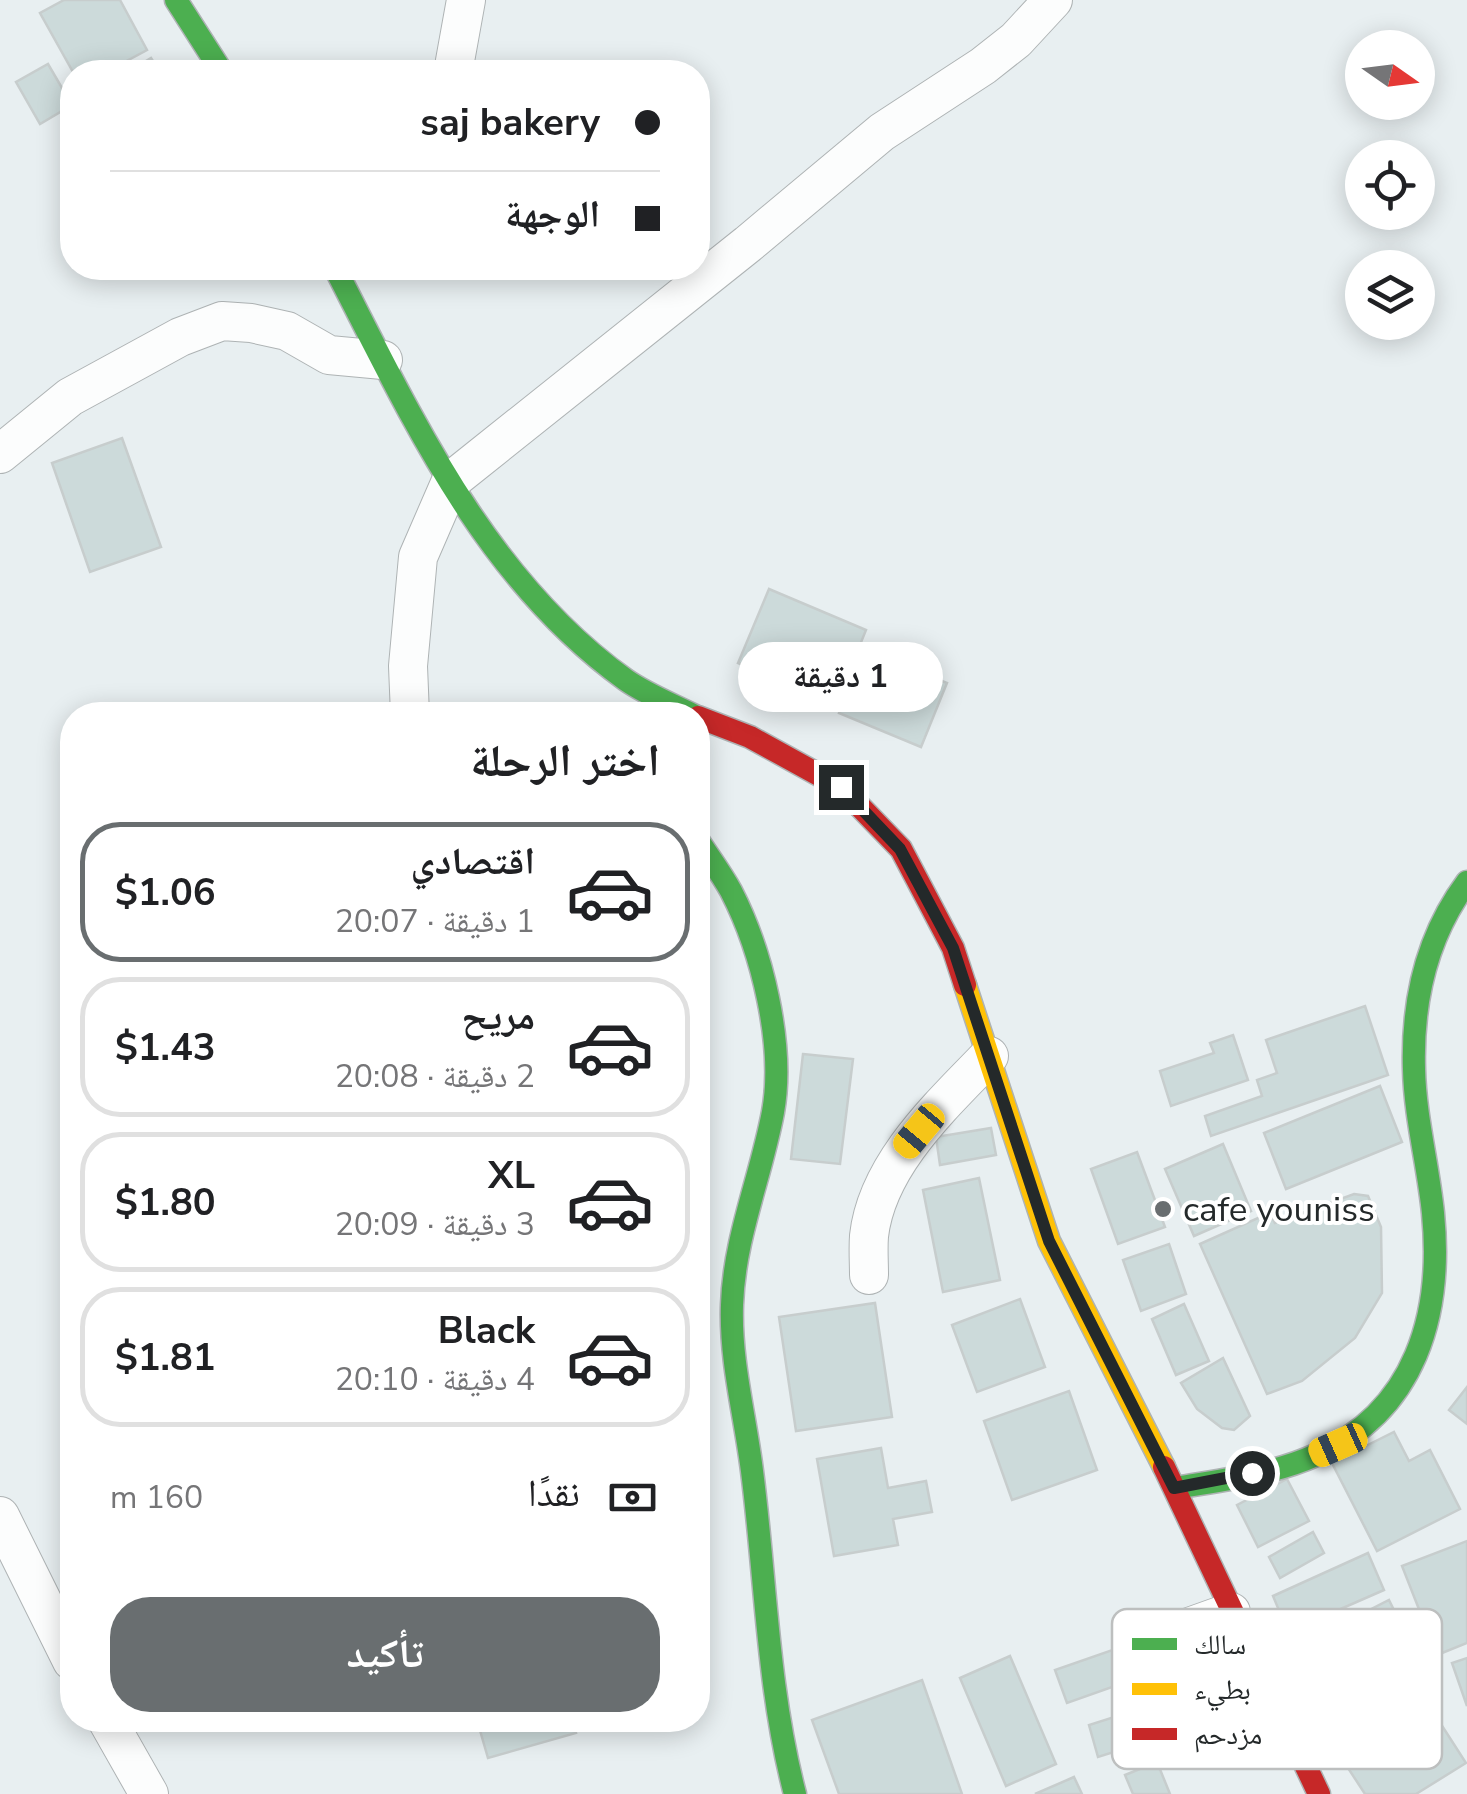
<!DOCTYPE html>
<html lang="ar">
<meta charset="utf-8">
<style>
body{margin:0;font-family:"Nunito Sans","Noto Naskh Arabic",sans-serif;background:#f2f2f2;color:#202124;direction:rtl;height:100vh;display:flex;flex-direction:column;font-size:38px;white-space:nowrap}
*{box-sizing:border-box;margin:0}
p{font-size:32px;color:#757577}
.icon{flex:none;width:55px;height:55px;fill:none;stroke:currentColor;stroke-width:2;stroke-linecap:round;stroke-linejoin:round}
.map{position:relative;flex:1;overflow:hidden;direction:ltr}
.drawer{position:absolute;left:60px;top:702px;width:650px;height:1030px;display:flex;flex-direction:column;background:#fff;border-radius:40px;box-shadow:0 5px 25px #0003;direction:rtl}
.drawer>*{flex:none}
.hud{position:absolute;left:60px;top:60px;width:650px;height:220px;border-radius:40px;box-shadow:0 5px 25px #0003;direction:rtl;display:grid;align-content:center;height:220px;padding:0 50px;background:#fff}
.needle{width:65px;rotate:104deg}
.controls{position:absolute;left:1345px;top:30px;display:grid;gap:20px}
.controls a{display:grid;place-items:center;width:90px;height:90px;border-radius:50%;background:#fff;box-shadow:0 5px 25px #0003;font-size:50px}
.end{position:absolute;width:45px;height:45px;margin:-22px;border:12px solid #24292a;background:#fff;box-shadow:0 0 0 5px #fff}
.from{border-radius:50%}
.bubble{position:absolute;height:70px;border-radius:35px;background:#fff;box-shadow:0 5px 25px #0003;font-size:32px;font-weight:700;line-height:70px;text-align:center;direction:rtl}
.car{position:absolute;width:30px;height:60px;margin:-30px -15px;border-radius:12px;box-shadow:0 0 8px 2px #0007;background:linear-gradient(#f5c518 24%,#345 0 40%,#f5c518 0 76%,#345 0 86%,#f5c518 0)}
.hud b{display:flex;align-items:center;gap:35px;height:95px;font-size:38px}
.hud b+b{border-top:2px solid #e0e0e0}
.hud i{width:25px;height:25px;background:#202124}
ul{padding:0;list-style:none}
li{display:flex;align-items:center;gap:30px;height:140px;margin:0 20px 15px;padding:0 30px;border:5px solid #e0e0e0;border-radius:40px}
li div{flex:1}
li b{display:block;font-size:38px}
li em{font-style:normal;font-weight:700}
li.selected{border-color:#696e70}
li>.icon{width:90px;height:90px;stroke-width:1.5}
h2{padding:0 50px;font-size:45px;line-height:120px}
.pay{display:flex;align-items:center;gap:25px;height:110px;padding:0 50px;font-size:38px}
.pay p{margin-inline-start:auto}
.button{display:flex;gap:20px;margin-top:auto;padding:20px 50px}
.button a{flex:1;height:115px;border-radius:40px;background:#696e70;color:#fff;font-size:40px;font-weight:700;line-height:115px;text-align:center}
.map>svg:first-child{display:block}
</style>
<div class="map">
<svg width="1467" height="1794" viewBox="0 0 1467 1794">
<rect width="100%" height="100%" fill="#e8eff1"/>
<g fill="#ccdada" stroke="#c7cdcd" stroke-width="2.5">
<polygon points="64,0 120,0 147,50 106,72 73,72 40,13"/>
<polygon points="151,58 160,72 128,72"/>
<polygon points="48,64 72,105 40,124 16,82"/>
<polygon points="122,438 161,547 90,572 52,463"/>
<polygon points="769,589 866,630 836,704 738,663"/>
<polygon points="865,650 947,683 921,747 839,713"/>
<polygon points="1365,1006 1388,1075 1211,1136 1205,1116 1262,1096 1257,1080 1277,1073 1266,1040"/>
<polygon points="1233,1035 1248,1080 1171,1106 1160,1071 1214,1053 1210,1043"/>
<polygon points="803,1054 853,1059 840,1164 791,1159"/>
<polygon points="1380,1086 1402,1142 1286,1189 1264,1133"/>
<polygon points="991,1128 996,1155 940,1165 936,1137"/>
<polygon points="1223,1144 1251,1211 1194,1236 1165,1169"/>
<polygon points="1137,1152 1165,1227 1118,1244 1091,1169"/>
<polygon points="979,1178 1000,1280 943,1292 923,1190"/>
<polygon points="1354,1194 1368,1196 1381,1227 1382,1293 1355,1338 1302,1381 1267,1394 1200,1244 1269,1213 1275,1223"/>
<polygon points="1169,1244 1186,1294 1141,1311 1123,1260"/>
<polygon points="1020,1299 1045,1367 977,1392 952,1325"/>
<polygon points="875,1303 892,1417 796,1431 779,1317"/>
<polygon points="1184,1304 1209,1361 1176,1375 1152,1319"/>
<polygon points="1223,1358 1250,1416 1234,1430 1222,1428 1197,1409 1181,1383"/>
<polygon points="1467,1387 1467,1424 1449,1410"/>
<polygon points="1069,1391 1097,1470 1012,1500 984,1421"/>
<polygon points="1394,1432 1409,1461 1430,1450 1460,1509 1377,1551 1332,1463"/>
<polygon points="881,1448 888,1488 926,1481 932,1512 893,1519 898,1545 834,1556 817,1459"/>
<polygon points="1287,1479 1309,1521 1258,1547 1237,1505"/>
<polygon points="1313,1532 1324,1553 1280,1578 1269,1557"/>
<polygon points="1467,1541 1467,1643 1437,1655 1402,1566"/>
<polygon points="1368,1553 1384,1590 1288,1632 1273,1596"/>
<polygon points="1389,1600 1419,1661 1369,1686 1340,1625"/>
<polygon points="1121,1647 1132,1680 1067,1703 1055,1670"/>
<polygon points="1010,1656 1056,1764 1006,1786 960,1678"/>
<polygon points="1467,1658 1467,1706 1452,1663"/>
<polygon points="922,1680 962,1794 839,1794 812,1720"/>
<polygon points="1419,1690 1466,1763 1416,1794 1365,1794 1333,1745"/>
<polygon points="1136,1710 1146,1742 1098,1757 1089,1725"/>
<polygon points="477,1720 572,1720 576,1733 488,1758"/>
<polygon points="1157,1762 1170,1794 1133,1794 1125,1775"/>
<polygon points="1074,1777 1082,1794 1035,1794"/>
</g>
<g fill="none" stroke-linecap="round" stroke-linejoin="round">
<defs>
<g id="street">
<polyline points="453,72 466,0"/>
<polyline points="0,454 70,397 180,337 222,321 251,323 287,331 329,355 383,360"/>
<polyline points="410,715 408,666 418,557 451,481 748,244 882,132 983,66 1016,40 1053,0"/>
<path d="M 869,1275 C 869,1262 868,1249 869,1236 C 877,1164 942,1105 989,1056"/>
<polyline points="0,1516 72,1661"/>
<polyline points="1142,1650 1175,1632 1231,1612"/>
<polyline points="107,1720 149,1794"/>
</g>
<g id="fast">
<polyline points="176,0 222,72"/>
<path d="M 335,268 C 412,418 485,579 626,680 C 646,694 671,704 693,715"/>
<path d="M 698,840 C 709,857 721,873 731,891 C 762,951 785,1045 773,1112 C 761,1177 734,1238 732,1305 C 730,1361 745,1415 752,1471 C 766,1579 767,1687 795,1794"/>
<path d="M 1175,1488 C 1222,1480 1272,1475 1316,1455 C 1416,1411 1443,1314 1433,1213 C 1428,1164 1415,1117 1414,1069 C 1412,1001 1426,937 1467,882"/>
</g>
<polyline id="slow" points="965,985 1049,1241 1164,1467"/>
<g id="jam">
<polyline points="698,717 750,737 841,787 901,849 953,948 965,985"/>
<polyline points="1164,1467 1319,1794"/>
</g>
</defs>
<use href="#street" stroke="#aeb3b4" stroke-width="40"/>
<use href="#fast" stroke="#aeb3b4" stroke-width="25"/>
<use href="#slow" stroke="#aeb3b4" stroke-width="25"/>
<use href="#jam" stroke="#aeb3b4" stroke-width="25"/>
<use href="#street" stroke="#fcfdfd" stroke-width="38"/>
<use href="#fast" stroke="#4caf50" stroke-width="22"/>
<use href="#slow" stroke="#ffc107" stroke-width="22"/>
<use href="#jam" stroke="#c62828" stroke-width="22"/>
</g>
<g fill="none" stroke-linecap="round" stroke-linejoin="round">
<polyline stroke="#24292a" stroke-width="12" points="841,787 900,849 953,948 1049,1241 1174,1488 1252,1473"/>
</g>
<circle fill="#696e70" stroke="#fff" stroke-width="4" cx="1163" cy="1209" r="10"/>
<g text-anchor="middle" stroke-width="8" stroke-linejoin="round" paint-order="stroke">
<g font-size="35" fill="#24292a" stroke="#fff" text-anchor="start">
<text x="1183" y="1221">cafe youniss</text>
</g>
</g>
<rect x="1112" y="1609" width="330" height="160" rx="15" fill="#fff" stroke="#bdbfbf" stroke-width="2.5"/>
<rect x="1132" y="1638" width="45" height="12" fill="#4caf50"/>
<rect x="1132" y="1683" width="45" height="12" fill="#ffc107"/>
<rect x="1132" y="1728" width="45" height="12" fill="#c62828"/>
<g font-size="28" fill="#24292a">
<text x="1194" y="1654">سالك</text>
<text x="1194" y="1699">بطيء</text>
<text x="1194" y="1744">مزدحم</text>
</g>
</svg>
<div class="controls">
<a><svg class="needle" viewBox="-14 -14 28 28"><path d="M0-13l5 13h-10z" fill="#e53935"/><path d="M0 13l5-13h-10z" fill="#757577"/></svg></a>
<a><svg class="icon" aria-label="locate" viewBox="0 0 24 24"><circle cx="12" cy="12" r="6"/><path d="M12 2v4M12 18v4M2 12h4M18 12h4"/></svg></a>
<a><svg class="icon" aria-label="layers" viewBox="0 0 24 24"><path d="M12 4l9 5-9 5-9-5zM3 14l9 5 9-5"/></svg></a>
</div>
<i class="end from" style="left:1252px;top:1473px"></i>
<i class="end" style="left:841px;top:787px"></i>
<div class="bubble" style="left:738px;top:642px;width:205px">1 دقيقة</div>
<i class="car" style="left:919px;top:1131px;rotate:220deg"></i>
<i class="car" style="left:1338px;top:1445px;rotate:246deg"></i>
<div class="hud">
<b><i class="from"></i>saj bakery</b>
<b><i></i>الوجهة</b>
</div>
<section class="drawer">
<h2>اختر الرحلة</h2>
<ul>
<li class="selected"><svg class="icon" aria-label="car" viewBox="0 0 24 24"><path d="M5 17H2v-5l4-1 3-4h7l3 4 3 1v5h-3M9 17h6M6 11h13"/><circle cx="7" cy="17" r="2"/><circle cx="17" cy="17" r="2"/></svg><div><b>اقتصادي</b><p>1 دقيقة · 20:07</p></div><em>$1.06</em></li>
<li><svg class="icon" aria-label="car" viewBox="0 0 24 24"><path d="M5 17H2v-5l4-1 3-4h7l3 4 3 1v5h-3M9 17h6M6 11h13"/><circle cx="7" cy="17" r="2"/><circle cx="17" cy="17" r="2"/></svg><div><b>مريح</b><p>2 دقيقة · 20:08</p></div><em>$1.43</em></li>
<li><svg class="icon" aria-label="car" viewBox="0 0 24 24"><path d="M5 17H2v-5l4-1 3-4h7l3 4 3 1v5h-3M9 17h6M6 11h13"/><circle cx="7" cy="17" r="2"/><circle cx="17" cy="17" r="2"/></svg><div><b>XL</b><p>3 دقيقة · 20:09</p></div><em>$1.80</em></li>
<li><svg class="icon" aria-label="car" viewBox="0 0 24 24"><path d="M5 17H2v-5l4-1 3-4h7l3 4 3 1v5h-3M9 17h6M6 11h13"/><circle cx="7" cy="17" r="2"/><circle cx="17" cy="17" r="2"/></svg><div><b>Black</b><p>4 دقيقة · 20:10</p></div><em>$1.81</em></li>
</ul>
<div class="pay"><svg class="icon" aria-label="cash" viewBox="0 0 24 24"><path d="M3 7h18v10H3z"/><circle cx="12" cy="12" r="2"/></svg>نقدًا<p>160 m</p></div>
<div class="button"><a>تأكيد</a></div>
</section>
</div>
